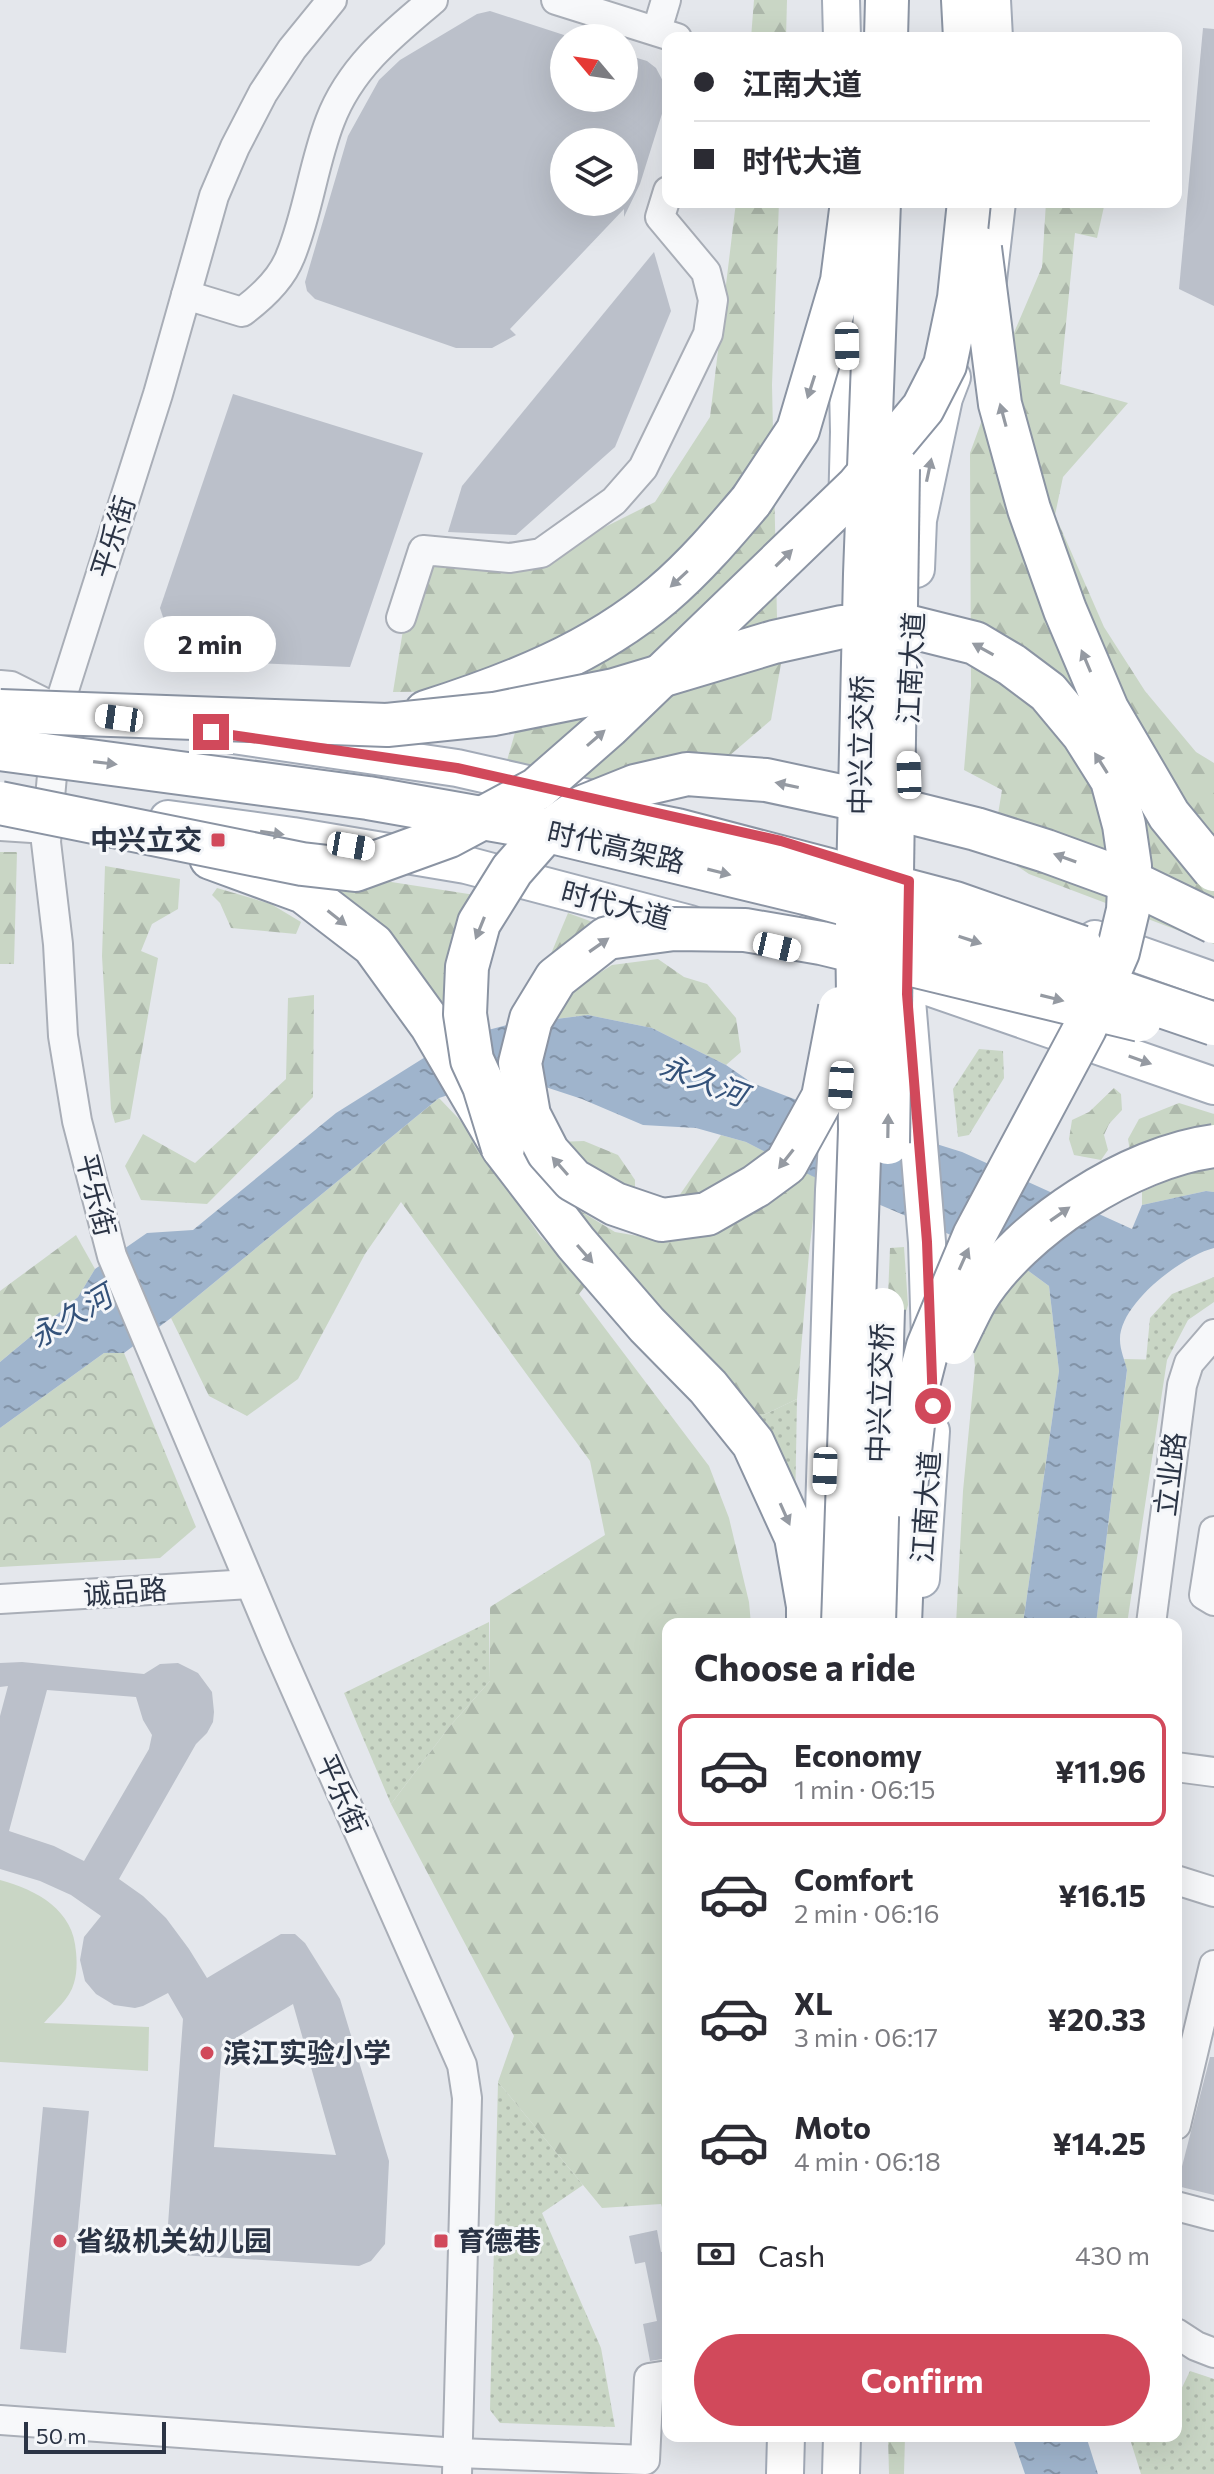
<!DOCTYPE html>
<meta charset="utf-8">
<style>
body{margin:0;font-family:Commissioner,"Noto Sans SC",sans-serif;background:#f7f7f7;color:#2b2b33;height:100vh;display:flex;flex-direction:column;font-size:30px;white-space:nowrap}
*{box-sizing:border-box;margin:0}
p{font-size:26px;color:#7c7c81}
.icon{flex:none;width:44px;height:44px;fill:none;stroke:currentColor;stroke-width:2;stroke-linecap:round;stroke-linejoin:round}
.map{position:relative;flex:1;overflow:hidden}
.panel{position:absolute;left:662px;top:1618px;width:520px;height:824px;display:flex;flex-direction:column;background:#fff;border-radius:16px;box-shadow:0 8px 32px #0002}
.panel>*{flex:none}
.hud{position:absolute;left:662px;top:32px;width:520px;height:176px;border-radius:16px;box-shadow:0 8px 32px #0002;display:grid;align-content:center;height:176px;padding:0 32px;background:#fff}
.needle{width:52px;rotate:299deg}
.controls{position:absolute;left:550px;top:24px;display:grid;gap:16px}
.controls a{display:grid;place-items:center;width:88px;height:88px;border-radius:50%;background:#fff;box-shadow:0 8px 32px #0002;font-size:40px}
.scale{position:absolute;left:24px;bottom:20px;width:142px;box-sizing:border-box;padding-left:8px;border:4px solid #2b3445;border-top:0;font-size:22px;line-height:28px;white-space:nowrap;color:#2b3445;-webkit-text-stroke:6px #f4f6f9;paint-order:stroke}
.end{position:absolute;width:36px;height:36px;margin:-18px;border:10px solid #d1495b;background:#fff;box-shadow:0 0 0 4px #fff}
.from{border-radius:50%}
.bubble{position:absolute;height:56px;border-radius:28px;background:#fff;box-shadow:0 8px 32px #0002;font-size:26px;font-weight:700;line-height:56px;text-align:center}
.car{position:absolute;width:24px;height:48px;margin:-24px -12px;border-radius:10px;box-shadow:0 0 6px 2px #0007;background:linear-gradient(#fff 24%,#345 0 40%,#fff 0 76%,#345 0 86%,#fff 0)}
.hud b{display:flex;align-items:center;gap:28px;height:76px;font-size:30px}
.hud b+b{border-top:2px solid #e1e1e2}
.hud i{width:20px;height:20px;background:#2b2b33}
ul{padding:0;list-style:none}
li{display:flex;align-items:center;gap:24px;height:112px;margin:0 16px 12px;padding:0 16px;border:4px solid transparent;border-radius:16px}
li div{flex:1}
li b{display:block;font-size:30px}
li em{font-style:normal;font-weight:700}
li.on{border-color:#d1495b}
li>.icon{width:72px;height:72px;stroke-width:1.5}
h2{padding:0 32px;font-size:36px;line-height:96px}
.pay{display:flex;align-items:center;gap:20px;height:88px;padding:0 32px;font-size:30px}
.pay p{margin-inline-start:auto}
.button{display:flex;gap:16px;margin-top:auto;padding:16px 32px}
.button a{flex:1;height:92px;border-radius:48px;background:#d1495b;color:#fff;font-size:32px;font-weight:700;line-height:92px;text-align:center}
.map>svg:first-child{display:block}
</style>
<div class="map">
<svg width="1214" height="2474" viewBox="0 0 1214 2474">
<defs>
<pattern id="grass-dots" width="8" height="8" patternUnits="userSpaceOnUse" patternTransform="scale(2)"><rect width="8" height="8" fill="#c9d6c5"/><path d="M2 2h.1M6 6h.1" fill="none" stroke="#adb8ab" stroke-width="1.8" stroke-linecap="round"/></pattern>
<pattern id="forest-firs" width="22" height="20" patternUnits="userSpaceOnUse" patternTransform="scale(2)"><rect width="22" height="20" fill="#c9d6c5"/><path d="M5 1l3.5 6h-7zM16 11l3.5 6h-7z" fill="#adb8ab"/></pattern>
<pattern id="park-crowns" width="20" height="18" patternUnits="userSpaceOnUse" patternTransform="scale(2)"><rect width="20" height="18" fill="#c9d6c5"/><path d="M2 6a3 3 0 1 1 6 0M12 15a3 3 0 1 1 6 0" fill="none" stroke="#adb8ab"/></pattern>
<pattern id="water-ripples" width="26" height="14" patternUnits="userSpaceOnUse" patternTransform="scale(2)"><rect width="26" height="14" fill="#9fb4cc"/><path d="M2 4q2-2 4 0t4 0M15 11q2-2 4 0t4 0" fill="none" stroke="#8293a7"/></pattern>
</defs>
<rect width="100%" height="100%" fill="#e4e7ec"/>
<g fill="url(#grass-dots)">
<polygon points="979,1049 1003,1051 1004,1078 969,1135 958,1137 953,1089"/>
<polygon points="1214,1277 1214,1302 1188,1320 1167,1360 1146,1360 1150,1318 1172,1294"/>
<polygon points="797,1399 795,1512 751,1421"/>
<polygon points="489,1622 490,1681 450,1726 391,1804 344,1693"/>
<polygon points="498,2082 583,2185 542,2213 601,2348 615,2427 500,2423 490,2410"/>
<polygon points="1190,2371 1214,2379 1214,2474 1141,2474 1129,2436 1176,2436 1176,2400"/>
</g>
<g fill="url(#forest-firs)">
<polygon points="754,0 787,0 786,38 751,38"/>
<polygon points="736,202 779,202 772,385 777,618 734,633 545,690 393,692 408,599 435,563 523,568 655,502 710,417"/>
<polygon points="1046,202 1105,202 1097,238 1075,233 1060,384 1128,403 1063,477 1055,515 1104,627 1145,691 1196,752 1214,763 1214,944 1029,874 973,836 998,814 1002,790 964,770 971,686 970,453 1013,335 1042,267"/>
<polygon points="782,658 771,720 715,768 591,792 504,771 516,729"/>
<polygon points="0,852 17,852 14,964 0,964"/>
<polygon points="105,866 180,879 178,909 152,924 141,951 158,958 130,1119 115,1123 111,1109 102,956"/>
<polygon points="385,881 475,895 448,1021 321,893"/>
<polygon points="217,888 271,904 301,922 296,934 231,928 220,903 212,895"/>
<polygon points="568,913 620,932 543,973"/>
<polygon points="658,959 684,977 707,984 736,1018 741,1052 726,1065 652,1028 588,1015 547,1020 579,986 612,965"/>
<polygon points="314,995 313,1097 207,1204 141,1200 125,1166 143,1134 195,1163 286,1079 288,998"/>
<polygon points="1114,1088 1121,1094 1122,1110 1109,1124 1104,1135 1108,1150 1101,1160 1074,1155 1069,1139 1072,1120 1089,1112"/>
<polygon points="439,1098 460,1120 540,1236 586,1285 579,1294 709,1466 729,1518 749,1602 751,1624 668,1624 668,2227 661,2204 602,2208 498,2082 514,2036 391,1804 450,1726 490,1681 490,1607 605,1535 590,1461 401,1202 365,1254 298,1379 247,1416 209,1396 171,1318"/>
<polygon points="1179,1103 1214,1114 1214,1133 1130,1151 1128,1139 1139,1119"/>
<polygon points="721,1135 746,1142 768,1153 746,1180 670,1209"/>
<polygon points="584,1141 618,1155 635,1180 635,1202 556,1142"/>
<polygon points="794,1166 818,1178 809,1253 797,1399 751,1421 554,1195 615,1232 661,1240"/>
<polygon points="1214,1167 1214,1192 1206,1191 1142,1205 1142,1192 1189,1171"/>
<polygon points="76,1235 95,1269 78,1297 0,1362 0,1291"/>
<polygon points="961,1238 1019,1264 1049,1286 1059,1371 1023,1624 956,1624 963,1491 975,1366"/>
<polygon points="904,1247 908,1305 894,1352 887,1320 890,1248"/>
<polygon points="1124,1359 1167,1360 1127,1624 1096,1624 1127,1371"/>
<polygon points="888,2436 905,2436 904,2474 889,2474"/>
</g>
<polygon fill="url(#park-crowns)" points="104,1353 124,1353 196,1527 160,1558 0,1567 0,1428"/>
<path fill="#c9d6c5" d="M 0,1880 C 37,1890 74,1910 76,1952 C 77,1961 77,1974 74,1983 C 70,1999 54,2011 44,2023 L 149,2027 L 148,2071 L 0,2062 Z"/>
<g fill="url(#water-ripples)">
<path d="M 588,1015 L 652,1028 L 726,1065 L 752,1083 L 802,1102 L 962,1152 L 1132,1229 L 1142,1205 L 1206,1191 L 1214,1192 L 1214,1248 C 1182,1256 1119,1304 1120,1340 C 1120,1350 1125,1361 1127,1370 L 1096,1624 L 1023,1624 L 1059,1371 L 1049,1286 L 1019,1264 L 812,1176 L 746,1142 L 696,1128 L 643,1125 L 582,1099 L 509,1075 L 439,1098 L 171,1318 L 124,1353 L 104,1353 L 0,1428 L 0,1362 L 78,1297 L 95,1269 L 147,1233 L 193,1230 L 336,1113 L 454,1039 L 507,1025 Z"/>
<polygon points="1012,2436 1086,2436 1098,2474 1025,2474"/>
</g>
<g fill="#bbc0ca" fill-rule="evenodd">
<path d="M 490,11 L 564,35 L 564,98 L 624,98 L 624,54 L 647,61 L 656,68 L 665,85 L 666,101 L 640,184 L 624,217 L 624,209 L 510,329 L 516,335 L 492,348 L 456,348 L 315,299 L 307,291 L 305,282 L 348,136 L 379,80 L 400,60 L 477,14 ZM 564,142 L 624,142 L 624,202 L 564,202 Z"/>
<polygon points="1203,28 1214,29 1214,306 1179,289"/>
<polygon points="654,252 671,311 615,447 516,535 448,532 462,486"/>
<polygon points="233,394 423,453 350,667 177,660 160,608"/>
<path d="M 22,1662 L 144,1674 L 160,1664 L 178,1663 L 198,1673 L 212,1692 L 214,1712 L 213,1722 L 207,1733 L 196,1744 L 119,1879 L 143,1896 L 166,1918 L 189,1949 L 207,1978 L 281,1934 L 295,1934 L 305,1943 L 340,1999 L 389,2161 L 385,2244 L 371,2261 L 359,2266 L 180,2255 L 169,2245 L 167,2238 L 183,2019 L 168,1993 L 143,2006 L 135,2008 L 114,2005 L 96,1994 L 85,1981 L 80,1960 L 84,1937 L 101,1916 L 71,1895 L 40,1881 L 0,1869 L 0,1716 L 8,1686 L 0,1687 L 0,1663 ZM 47,1690 L 136,1697 L 143,1720 L 152,1735 L 149,1749 L 84,1861 L 54,1846 L 9,1831 ZM 293,2004 L 336,2155 L 214,2147 L 222,2049 L 229,2042 Z"/>
<polygon points="1210,2057 1214,2057 1214,2195 1177,2186"/>
<polygon points="43,2107 89,2111 66,2353 20,2349"/>
<polygon points="657,2230 661,2252 668,2251 668,2358 650,2361 643,2324 657,2321 645,2262 635,2264 629,2236"/>
</g>
<g fill="none" stroke-linecap="round" stroke-linejoin="round">
<defs>
<g id="minor">
<polyline points="332,0 292,49 263,93 235,147 214,196 158,394 58,709 46,842 58,944 63,1036 77,1121 112,1256 277,1647 462,2065 467,2098 457,2474"/>
<polyline points="556,0 677,38"/>
<polyline points="657,30 666,0"/>
<path d="M 186,295 L 242,312 C 261,298 281,280 290,257 C 308,214 313,165 330,121 C 350,68 391,35 433,0"/>
<polyline points="401,618 423,550 510,558 541,553 614,501 643,468 708,334 713,300 706,272 660,217 668,191"/>
<polyline points="0,685 11,686 53,707"/>
<polyline points="0,826 47,829"/>
<polyline points="1214,1531 1204,1595 1214,1601"/>
<polyline points="0,1599 250,1584"/>
<polyline points="1151,1624 1182,1385 1189,1363 1214,1334"/>
<polyline points="1176,1767 1214,1772"/>
<polyline points="1176,1880 1214,1892"/>
<polyline points="1176,2125 1214,1965"/>
<polyline points="1176,2206 1214,2216"/>
<polyline points="1176,2333 1196,2346 1214,2353"/>
<polyline points="0,2420 458,2453 645,2460 649,2378 668,2375"/>
</g>
<g id="major">
<polyline points="841,0 842,38"/>
<polyline points="992,0 994,38"/>
<polyline points="988,280 997,202"/>
<polyline points="846,292 849,432 847,512"/>
<polyline points="916,569 918,520 944,398 952,377"/>
<polyline points="233,735 457,768 615,804"/>
<polyline points="168,819 293,836 466,865 690,924"/>
<polyline points="1095,939 1214,981"/>
<polyline points="914,982 1214,1086"/>
<polyline points="906,988 927,1242 930,1340"/>
<polyline points="921,1579 931,1431"/>
<polyline points="821,1611 834,1190 842,1066"/>
<polyline points="785,2474 786,2436"/>
<polyline points="841,2474 842,2436"/>
</g>
<g id="highway">
<polyline points="963,0 965,38"/>
<polyline points="886,38 887,0"/>
<path d="M 426,712 C 510,685 594,653 662,595 C 695,567 723,534 751,501"/>
<polyline points="211,858 304,892 373,945 431,1025 503,1148 576,1243 647,1325 708,1387 753,1443 796,1537 808,1606 808,1624"/>
<polyline points="900,1624 905,1496"/>
</g>
</defs>
<use href="#minor" stroke="#a9aeb7" stroke-width="32"/>
<use href="#major" stroke="#a3abb8" stroke-width="40"/>
<use href="#highway" stroke="#8b94a3" stroke-width="46"/>
<use href="#minor" stroke="#f7f8fa" stroke-width="28"/>
<use href="#major" stroke="#fff" stroke-width="36"/>
<use href="#highway" stroke="#fff" stroke-width="42"/>
<defs>
<g id="highway-bridge">
<polyline points="980,248 1000,404 1029,509 1065,610 1107,709 1169,815 1214,870"/>
<polyline points="751,501 798,430 842,281 852,202"/>
<polyline points="0,711 387,725 494,714 614,690 774,642 842,627 903,625 975,643 1012,665 1048,692 1083,734 1112,780 1124,825 1130,866 1128,910 1118,952 1085,1028 974,1236 928,1346 917,1389 905,1496"/>
<polyline points="0,749 368,798 527,826 805,893 926,926 1214,1024"/>
<polyline points="0,803 302,864 355,870 449,836 537,789 609,726 858,486 923,408 945,365 959,298 969,202"/>
<polyline points="582,811 677,830 955,903 1081,947"/>
<polyline points="840,1008 823,1097 786,1164 756,1186 707,1214 662,1220 615,1204 573,1180 548,1152 529,1115 520,1063 531,1019 556,978 607,938 674,929 745,930 821,943 1140,1020"/>
<polyline points="888,1143 898,469"/>
<polyline points="503,1148 484,1086 472,1060 465,1014 467,967 479,923 512,870 541,837 585,806 635,786 687,774 766,780 864,801 976,829 1046,851 1131,882 1214,922"/>
<path d="M 954,1343 C 961,1329 968,1313 976,1299 C 1021,1227 1130,1157 1214,1146"/>
<polyline points="843,1624 860,1129 857,927 865,574 879,202"/>
<polyline points="874,1624 883,1309"/>
</g>
</defs>
<use href="#highway-bridge" stroke="#8b94a3" stroke-width="46" stroke-linecap="butt"/>
<use href="#highway-bridge" stroke="#fff" stroke-width="42"/>
</g>
<defs><path id="oneway-solid" d="M-6-.8H1V-3.2L6.5 0L1 3.2V.8H-6Z" transform="scale(2)"/></defs>
<g fill="#959aa2">
<use href="#oneway-solid" transform="translate(811 387) rotate(108)"/>
<use href="#oneway-solid" transform="translate(1003 415) rotate(-105)"/>
<use href="#oneway-solid" transform="translate(929 470) rotate(-78)"/>
<use href="#oneway-solid" transform="translate(784 558) rotate(-45)"/>
<use href="#oneway-solid" transform="translate(679 579) rotate(137)"/>
<use href="#oneway-solid" transform="translate(983 649) rotate(-151)"/>
<use href="#oneway-solid" transform="translate(1086 661) rotate(-113)"/>
<use href="#oneway-solid" transform="translate(596 738) rotate(-41)"/>
<use href="#oneway-solid" transform="translate(105 763) rotate(7)"/>
<use href="#oneway-solid" transform="translate(1101 763) rotate(-122)"/>
<use href="#oneway-solid" transform="translate(787 785) rotate(-168)"/>
<use href="#oneway-solid" transform="translate(272 833) rotate(8)"/>
<use href="#oneway-solid" transform="translate(1065 858) rotate(-160)"/>
<use href="#oneway-solid" transform="translate(719 872) rotate(14)"/>
<use href="#oneway-solid" transform="translate(337 918) rotate(38)"/>
<use href="#oneway-solid" transform="translate(480 928) rotate(112)"/>
<use href="#oneway-solid" transform="translate(970 940) rotate(18)"/>
<use href="#oneway-solid" transform="translate(599 945) rotate(-35)"/>
<use href="#oneway-solid" transform="translate(1052 998) rotate(14)"/>
<use href="#oneway-solid" transform="translate(1140 1060) rotate(19)"/>
<use href="#oneway-solid" transform="translate(888 1126) rotate(-89)"/>
<use href="#oneway-solid" transform="translate(786 1159) rotate(128)"/>
<use href="#oneway-solid" transform="translate(560 1166) rotate(-131)"/>
<use href="#oneway-solid" transform="translate(1060 1214) rotate(-35)"/>
<use href="#oneway-solid" transform="translate(585 1254) rotate(49)"/>
<use href="#oneway-solid" transform="translate(964 1259) rotate(-66)"/>
<use href="#oneway-solid" transform="translate(785 1514) rotate(66)"/>
</g>
<g fill="none" stroke-linecap="round" stroke-linejoin="round">
<polyline stroke="#d1495b" stroke-width="10" points="211,732 457,768 781,841 909,881 907,994 927,1242 933,1406"/>
</g>
<g fill="#d1495b" stroke="#f4f6f9" stroke-width="3">
<rect x="210" y="832" width="16" height="16" rx="4"/>
<circle cx="207" cy="2053" r="8"/>
<circle cx="60" cy="2241" r="8"/>
<rect x="433" y="2233" width="16" height="16" rx="4"/>
</g>
<g text-anchor="middle" stroke-width="6" stroke-linejoin="round" paint-order="stroke">
<g font-size="28" fill="#2b3445" stroke="#f4f6f9">
<text transform="translate(113 537) rotate(-72)" y="10">平乐街</text>
<text transform="translate(911 668) rotate(-87)" y="10">江南大道</text>
<text transform="translate(861 745) rotate(-89)" y="10">中兴立交桥</text>
<text transform="translate(616 847) rotate(13)" y="10">时代高架路</text>
<text transform="translate(616 905) rotate(15)" y="10">时代大道</text>
<text transform="translate(96 1195) rotate(76)" y="10">平乐街</text>
<text transform="translate(880 1393) rotate(-88)" y="10">中兴立交桥</text>
<text transform="translate(1170 1474) rotate(-83)" y="10">立业路</text>
<text transform="translate(926 1507) rotate(-86)" y="10">江南大道</text>
<text transform="translate(125 1592) rotate(-4)" y="10">诚品路</text>
<text transform="translate(342 1794) rotate(66)" y="10">平乐街</text>
</g>
<g font-size="28" font-weight="bold" fill="#2b3445" stroke="#f4f6f9" text-anchor="start">
<text x="202" y="850" text-anchor="end">中兴立交</text>
<text x="223" y="2063">滨江实验小学</text>
<text x="76" y="2251">省级机关幼儿园</text>
<text x="457" y="2251">育德巷</text>
</g>
<g font-size="30" font-style="italic" fill="#34527a" stroke="#f4f6f9">
<text transform="translate(703 1081) rotate(21)" y="10">永久河</text>
<text transform="translate(71 1317) rotate(-31)" y="10">永久河</text>
</g>
</g>
</svg>
<div class="controls">
<a><svg class="needle" viewBox="-14 -14 28 28"><path d="M0-13l5 13h-10z" fill="#e53935"/><path d="M0 13l5-13h-10z" fill="#7c7c81"/></svg></a>
<a><svg class="icon" aria-label="layers" viewBox="0 0 24 24"><path d="M12 4l9 5-9 5-9-5zM3 14l9 5 9-5"/></svg></a>
</div>
<div class="scale">50 m</div>
<i class="end from" style="left:933px;top:1406px"></i>
<i class="end" style="left:211px;top:732px"></i>
<div class="bubble" style="left:144px;top:616px;width:132px">2 min</div>
<i class="car" style="left:847px;top:346px;rotate:179deg"></i>
<i class="car" style="left:119px;top:718px;rotate:278deg"></i>
<i class="car" style="left:909px;top:775px;rotate:358deg"></i>
<i class="car" style="left:351px;top:846px;rotate:100deg"></i>
<i class="car" style="left:777px;top:947px;rotate:103deg"></i>
<i class="car" style="left:841px;top:1085px;rotate:184deg"></i>
<i class="car" style="left:825px;top:1471px;rotate:182deg"></i>
<div class="hud">
<b><i class="from"></i>江南大道</b>
<b><i></i>时代大道</b>
</div>
<section class="panel">
<h2>Choose a ride</h2>
<ul>
<li class="on"><svg class="icon" aria-label="car" viewBox="0 0 24 24"><path d="M5 17H2v-5l4-1 3-4h7l3 4 3 1v5h-3M9 17h6M6 11h13"/><circle cx="7" cy="17" r="2"/><circle cx="17" cy="17" r="2"/></svg><div><b>Economy</b><p>1 min · 06:15</p></div><em>¥11.96</em></li>
<li><svg class="icon" aria-label="car" viewBox="0 0 24 24"><path d="M5 17H2v-5l4-1 3-4h7l3 4 3 1v5h-3M9 17h6M6 11h13"/><circle cx="7" cy="17" r="2"/><circle cx="17" cy="17" r="2"/></svg><div><b>Comfort</b><p>2 min · 06:16</p></div><em>¥16.15</em></li>
<li><svg class="icon" aria-label="car" viewBox="0 0 24 24"><path d="M5 17H2v-5l4-1 3-4h7l3 4 3 1v5h-3M9 17h6M6 11h13"/><circle cx="7" cy="17" r="2"/><circle cx="17" cy="17" r="2"/></svg><div><b>XL</b><p>3 min · 06:17</p></div><em>¥20.33</em></li>
<li><svg class="icon" aria-label="car" viewBox="0 0 24 24"><path d="M5 17H2v-5l4-1 3-4h7l3 4 3 1v5h-3M9 17h6M6 11h13"/><circle cx="7" cy="17" r="2"/><circle cx="17" cy="17" r="2"/></svg><div><b>Moto</b><p>4 min · 06:18</p></div><em>¥14.25</em></li>
</ul>
<div class="pay"><svg class="icon" aria-label="cash" viewBox="0 0 24 24"><path d="M3 7h18v10H3z"/><circle cx="12" cy="12" r="2"/></svg>Cash<p>430 m</p></div>
<div class="button"><a>Confirm</a></div>
</section>
</div>
